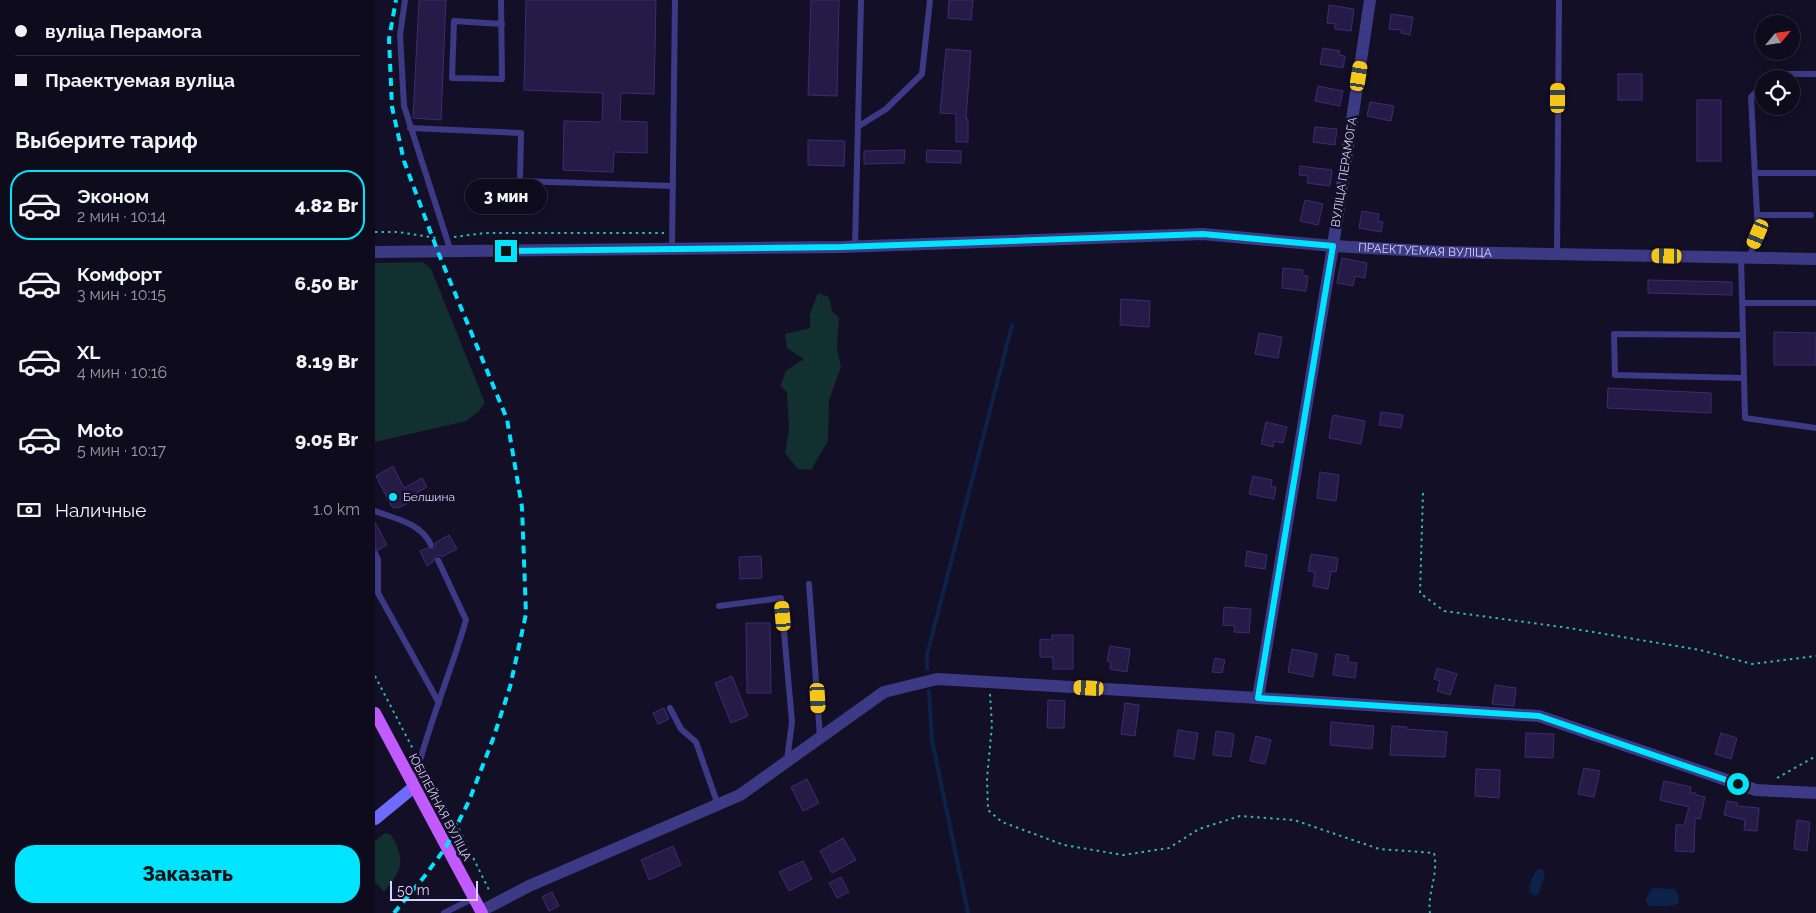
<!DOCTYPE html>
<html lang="ru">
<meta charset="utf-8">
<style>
body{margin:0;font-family:Raleway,sans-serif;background:#171425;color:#f1f3f6;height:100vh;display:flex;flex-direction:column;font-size:19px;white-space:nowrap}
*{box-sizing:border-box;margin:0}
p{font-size:16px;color:#9b9ba3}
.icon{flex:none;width:28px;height:28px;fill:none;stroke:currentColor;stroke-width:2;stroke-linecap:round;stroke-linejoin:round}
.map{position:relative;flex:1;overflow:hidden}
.details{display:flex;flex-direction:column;background:#0e0b1c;width:375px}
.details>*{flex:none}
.guide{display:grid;align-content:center;height:110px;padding:0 15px;background:#0e0b1c}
.needle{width:32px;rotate:61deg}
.tools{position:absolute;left:1380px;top:15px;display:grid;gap:10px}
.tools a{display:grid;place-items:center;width:45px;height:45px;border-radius:50%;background:#0e0b1c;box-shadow:0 2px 12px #0003,0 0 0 1px #2e2b3b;font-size:25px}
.scale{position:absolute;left:15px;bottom:12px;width:88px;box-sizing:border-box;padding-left:5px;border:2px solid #d9d4ff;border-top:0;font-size:14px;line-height:18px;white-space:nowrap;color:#d9d4ff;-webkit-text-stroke:4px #130f26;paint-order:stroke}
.end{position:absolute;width:22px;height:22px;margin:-11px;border:6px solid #00e5ff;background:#111;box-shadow:0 0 0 2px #111}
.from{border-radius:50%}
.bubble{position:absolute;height:35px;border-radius:18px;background:#0e0b1c;box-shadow:0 2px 12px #0003,0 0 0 1px #2e2b3b;font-size:16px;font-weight:800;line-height:35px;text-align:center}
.car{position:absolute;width:15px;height:30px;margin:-15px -8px;border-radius:6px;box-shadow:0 0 4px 1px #0007;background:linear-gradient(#f5c518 24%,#345 0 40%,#f5c518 0 76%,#345 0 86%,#f5c518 0)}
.guide b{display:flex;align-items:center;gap:18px;height:48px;font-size:19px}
.guide b+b{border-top:1px solid #2e2b3b}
.guide i{width:12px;height:12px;background:#f1f3f6}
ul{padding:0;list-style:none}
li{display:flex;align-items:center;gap:15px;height:70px;margin:0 10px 8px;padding:0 5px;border:2px solid transparent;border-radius:20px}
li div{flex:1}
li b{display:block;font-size:19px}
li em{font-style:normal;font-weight:800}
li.selected{border-color:#00e5ff}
li>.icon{width:45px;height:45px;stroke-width:1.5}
h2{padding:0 15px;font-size:22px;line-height:60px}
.pay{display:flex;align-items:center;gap:12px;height:55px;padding:0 15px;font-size:19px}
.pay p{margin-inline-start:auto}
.cta{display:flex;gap:10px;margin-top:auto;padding:10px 15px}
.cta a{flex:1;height:58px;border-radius:20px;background:#00e5ff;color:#111;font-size:20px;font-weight:800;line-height:58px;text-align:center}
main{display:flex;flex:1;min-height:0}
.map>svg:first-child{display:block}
</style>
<main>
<section class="details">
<div class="guide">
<b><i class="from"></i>вуліца Перамога</b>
<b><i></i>Праектуемая вуліца</b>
</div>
<h2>Выберите тариф</h2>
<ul>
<li class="selected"><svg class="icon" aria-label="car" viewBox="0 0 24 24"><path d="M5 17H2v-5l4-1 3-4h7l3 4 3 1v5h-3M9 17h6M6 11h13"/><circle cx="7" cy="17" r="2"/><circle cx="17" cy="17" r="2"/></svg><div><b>Эконом</b><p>2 мин · 10:14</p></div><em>4.82 Br</em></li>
<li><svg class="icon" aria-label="car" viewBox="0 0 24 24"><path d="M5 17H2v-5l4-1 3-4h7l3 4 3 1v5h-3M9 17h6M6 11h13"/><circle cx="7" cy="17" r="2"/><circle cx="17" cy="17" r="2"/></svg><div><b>Комфорт</b><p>3 мин · 10:15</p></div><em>6.50 Br</em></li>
<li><svg class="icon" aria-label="car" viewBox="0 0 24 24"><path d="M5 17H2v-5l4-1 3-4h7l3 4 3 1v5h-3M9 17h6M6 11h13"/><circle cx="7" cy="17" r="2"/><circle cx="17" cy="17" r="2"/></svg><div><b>XL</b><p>4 мин · 10:16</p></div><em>8.19 Br</em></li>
<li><svg class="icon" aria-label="car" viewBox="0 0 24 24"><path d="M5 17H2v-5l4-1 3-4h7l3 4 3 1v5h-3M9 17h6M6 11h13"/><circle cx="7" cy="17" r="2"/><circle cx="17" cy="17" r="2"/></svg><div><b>Moto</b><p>5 мин · 10:17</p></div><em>9.05 Br</em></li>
</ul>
<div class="pay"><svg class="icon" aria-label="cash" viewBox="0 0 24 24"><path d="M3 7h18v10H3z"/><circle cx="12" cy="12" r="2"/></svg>Наличные<p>1.0 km</p></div>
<div class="cta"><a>Заказать</a></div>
</section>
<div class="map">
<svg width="1441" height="913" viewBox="0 0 1441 913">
<rect width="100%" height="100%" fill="#130f26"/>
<g fill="#12302f">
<polygon points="48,262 56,269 110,403 104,411 91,421 0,442 0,263"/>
<polygon points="443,293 454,297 457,311 464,318 462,348 466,367 454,400 453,441 436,470 423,469 410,453 414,430 412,392 405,386 411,371 429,359 412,348 410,334 435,328 435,314"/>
<path d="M 10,833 L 16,835 C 32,862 26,870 9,892 L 0,882 L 0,841 Z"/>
</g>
<g fill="#0c2248">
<path d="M 1163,869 L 1167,869 L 1170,873 L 1164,894 L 1160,896 L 1154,892 C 1154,885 1157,874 1163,869 Z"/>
<polygon points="1277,888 1300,889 1304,896 1303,904 1294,906 1274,906 1270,901"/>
</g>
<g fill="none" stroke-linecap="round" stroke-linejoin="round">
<g stroke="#0c2248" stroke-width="4">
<polyline points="552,669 552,655 637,325"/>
<polyline points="554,691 557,740 593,913"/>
</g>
</g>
<g fill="#241b47" stroke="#3b2d73">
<polygon points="44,0 71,0 66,120 38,118"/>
<polygon points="151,0 281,0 279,94 246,93 245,121 272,122 272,153 239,152 238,172 188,170 189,121 227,122 228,93 149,90"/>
<polygon points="436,0 464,0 462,96 433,95"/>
<polygon points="574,0 598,0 596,20 573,18"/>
<polygon points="954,5 979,9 976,31 960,29 960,24 952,23"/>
<polygon points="1016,14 1038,17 1035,35 1026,33 1026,30 1014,29"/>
<polygon points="948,48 965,51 964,55 970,56 968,68 945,64"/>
<polygon points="571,49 596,51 591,119 593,119 593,142 581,142 581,114 565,113"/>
<rect x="1243" y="74" width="24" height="26"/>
<polygon points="943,86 968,91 965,106 940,101"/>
<rect x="1322" y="100" width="24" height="61"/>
<polygon points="995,102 1019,106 1016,121 992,116"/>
<polygon points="940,127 962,129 960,145 938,142"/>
<polygon points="433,140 470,141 469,166 433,165"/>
<polygon points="530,150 529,163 489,164 489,151"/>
<polygon points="552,150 586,151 586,163 551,162"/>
<polygon points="925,166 957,170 955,186 932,183 933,176 924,175"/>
<polygon points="930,200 948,204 943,225 925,221"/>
<polygon points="987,211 1004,214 1003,221 1008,222 1006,232 984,228"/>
<polygon points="967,258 992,263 990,278 980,276 978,286 962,283"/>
<polygon points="908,268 928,270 927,275 933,276 931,291 907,288"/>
<polygon points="1273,280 1357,282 1357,295 1273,293"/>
<polygon points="746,299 775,301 774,327 745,325"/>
<polygon points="1399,332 1441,333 1441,365 1399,365"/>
<polygon points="884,333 907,337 903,358 880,354"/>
<polygon points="1233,388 1336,393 1336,413 1232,408"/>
<polygon points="1006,412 1028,415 1026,428 1004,425"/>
<polygon points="958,415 990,421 986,444 954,438"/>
<polygon points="891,422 912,427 908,443 899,441 898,447 886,444"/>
<polygon points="18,466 29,488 47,478 52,487 32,498 35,502 24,508 17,507 1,476"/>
<polygon points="945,472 964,475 961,501 942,498"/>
<polygon points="878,476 897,480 896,486 901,487 899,499 874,494"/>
<polygon points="0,522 12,545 3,550 0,548"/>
<polygon points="74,535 82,549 67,557 64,555 60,556 58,562 52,566 45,551 52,548 58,549 61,547 60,543"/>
<polygon points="872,551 892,555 890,569 870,566"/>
<polygon points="936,554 963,558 961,572 956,571 953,589 938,586 940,572 933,571"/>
<polygon points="386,556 387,578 365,579 364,557"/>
<polygon points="849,607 876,609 874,633 859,632 860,626 848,625"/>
<polygon points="371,623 395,623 396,693 372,693"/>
<polygon points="677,635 698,635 698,669 678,669 678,657 665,657 665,639 677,640"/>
<polygon points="735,646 755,649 752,672 735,669 736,662 732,661"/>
<polygon points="917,649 942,654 938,677 913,672"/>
<polygon points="961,654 974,656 973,662 982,663 980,678 958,675"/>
<polygon points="840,658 850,660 847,673 837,672"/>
<polygon points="1062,668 1082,674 1075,695 1062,691 1065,681 1059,679"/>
<polygon points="357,676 373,716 356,723 340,683"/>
<polygon points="1120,685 1141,688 1139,706 1117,704"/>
<polygon points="673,700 690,701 689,728 672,728"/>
<polygon points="750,703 764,705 760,736 746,734"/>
<polygon points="289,708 294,719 283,724 278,713"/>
<polygon points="956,722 999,726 997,749 955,745"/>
<polygon points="1017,726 1032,727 1032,729 1072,732 1070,757 1015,755"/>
<polygon points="803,730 823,733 819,759 799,756"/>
<polygon points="841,731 859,734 856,757 838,755"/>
<polygon points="1151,733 1179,734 1178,758 1150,757"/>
<polygon points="1346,733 1362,738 1356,759 1340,754"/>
<polygon points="881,736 896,740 890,764 875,761"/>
<polygon points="1209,768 1225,771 1219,797 1203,794"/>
<polygon points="1101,769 1125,770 1124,798 1100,796"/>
<polygon points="432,779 444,803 428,811 416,787"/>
<polygon points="1289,781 1316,787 1315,793 1321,793 1321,795 1330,797 1325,819 1320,818 1319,852 1300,851 1301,825 1309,825 1314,807 1285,800"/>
<polygon points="1352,801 1363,803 1362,806 1384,808 1382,831 1369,830 1370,820 1349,815"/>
<polygon points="1422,820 1435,822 1432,851 1419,849"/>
<polygon points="468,838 481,860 457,873 445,851"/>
<polygon points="298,846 306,865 274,880 266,860"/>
<polygon points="428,861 437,879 414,891 404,872"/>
<polygon points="466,877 474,892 462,898 454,883"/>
<polygon points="177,892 184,906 174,911 167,897"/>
</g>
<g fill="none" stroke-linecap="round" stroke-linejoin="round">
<g stroke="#2fb8b0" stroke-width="2" stroke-dasharray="2.5 4" stroke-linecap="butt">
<polyline points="0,232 23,232 62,238"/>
<polyline points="79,237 110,233 289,233"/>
<polyline points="1048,493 1045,593 1069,611 1194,628 1325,650 1377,664 1441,656"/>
<polyline points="0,676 38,749"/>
<path d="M 615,694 L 617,725 L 612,778 L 613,810 L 627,822 L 689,845 L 748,855 L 794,848 L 824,829 L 865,816 L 919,820 L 1004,849 L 1059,853 C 1064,874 1052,893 1055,913"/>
<polyline points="51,773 63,798 82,825 115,892"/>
<polyline points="1402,778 1441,756"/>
</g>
<g stroke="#3d3a85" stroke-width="6">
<polyline points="30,0 25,35 29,106 76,252"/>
<polyline points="126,0 127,79 77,78 79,21 127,24"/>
<polyline points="1395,79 1400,74 1441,74"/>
<polyline points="484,126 511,109 547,74 555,0"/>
<polyline points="35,128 146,133 145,181 298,186"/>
<polyline points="1380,173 1441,173"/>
<polyline points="1382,215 1436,215"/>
<polyline points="480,246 486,0"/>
<polyline points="297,250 300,0"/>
<polyline points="1182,254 1184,0"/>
<polyline points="1366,257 1370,418 1441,428"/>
<polyline points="1374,258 1383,234 1376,97 1389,85"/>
<polyline points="1367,303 1441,303"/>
<polyline points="1367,335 1239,334 1240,375 1369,378"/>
<path d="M 0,511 C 21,519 46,523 56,545"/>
<polyline points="0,553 3,559 3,593 64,703"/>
<polyline points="434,584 445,737"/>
<polyline points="344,606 406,598 417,722 412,760"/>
<polyline points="295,708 306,729 321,742 343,805"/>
<path d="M 39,783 C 52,728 75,675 91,620 L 63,560"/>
<polyline points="69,913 99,898"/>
</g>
<g stroke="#3d3a85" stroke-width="12">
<polyline points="995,0 958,246 883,698 1164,716 1381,790 1441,793"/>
<path id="s1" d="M 0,252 L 466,247 L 828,234 L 958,246 L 1067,252 L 1441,259"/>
<polyline points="106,911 154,886 365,795 509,692 562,679 883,698"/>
</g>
<polyline stroke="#6f6bff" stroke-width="12" points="0,819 39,787"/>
<polyline stroke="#c25bff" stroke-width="12" points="0,713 107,913"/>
<polyline stroke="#00e5ff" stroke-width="4" stroke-dasharray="8 6" stroke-linecap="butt" points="19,913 49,877 71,847 94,801 118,739 135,687 151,614 147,507 132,419 63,252 29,161 17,107 14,39 21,0"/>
</g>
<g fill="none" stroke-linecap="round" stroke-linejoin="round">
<polyline stroke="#00e5ff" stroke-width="6" points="131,251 466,247 828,234 958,246 883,698 1164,716 1363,784"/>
</g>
<circle fill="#00e5ff" stroke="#130f26" stroke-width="2" cx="18" cy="497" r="5"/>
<g text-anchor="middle" stroke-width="5" stroke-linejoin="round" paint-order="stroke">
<g font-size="12" fill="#d9d4ff" stroke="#130f26">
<text transform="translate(969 172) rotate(-81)" y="4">ВУЛІЦА ПЕРАМОГА</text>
<text dy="4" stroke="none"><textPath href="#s1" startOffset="1051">ПРАЕКТУЕМАЯ ВУЛІЦА</textPath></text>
<text transform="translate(65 807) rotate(62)" y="4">ЮБІЛЕЙНАЯ ВУЛІЦА</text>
</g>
<g font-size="12" fill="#d9d4ff" stroke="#130f26" text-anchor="start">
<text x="28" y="501">Белшина</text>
</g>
</g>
</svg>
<div class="tools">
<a><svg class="needle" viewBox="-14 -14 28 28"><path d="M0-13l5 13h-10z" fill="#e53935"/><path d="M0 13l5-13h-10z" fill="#9b9ba3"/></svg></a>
<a><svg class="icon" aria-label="locate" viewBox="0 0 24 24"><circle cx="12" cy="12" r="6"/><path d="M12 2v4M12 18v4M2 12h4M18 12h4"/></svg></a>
</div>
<div class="scale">50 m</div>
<i class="end from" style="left:1363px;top:784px"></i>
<i class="end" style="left:131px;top:251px"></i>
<div class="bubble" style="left:90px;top:179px;width:82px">3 мин</div>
<i class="car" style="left:984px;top:76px;rotate:9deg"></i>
<i class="car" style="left:1183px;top:98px;rotate:0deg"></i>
<i class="car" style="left:1383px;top:234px;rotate:203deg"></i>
<i class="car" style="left:1292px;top:256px;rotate:271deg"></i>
<i class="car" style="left:408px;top:616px;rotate:355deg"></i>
<i class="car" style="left:714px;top:688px;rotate:273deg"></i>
<i class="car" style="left:443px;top:698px;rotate:177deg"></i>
</div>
</main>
